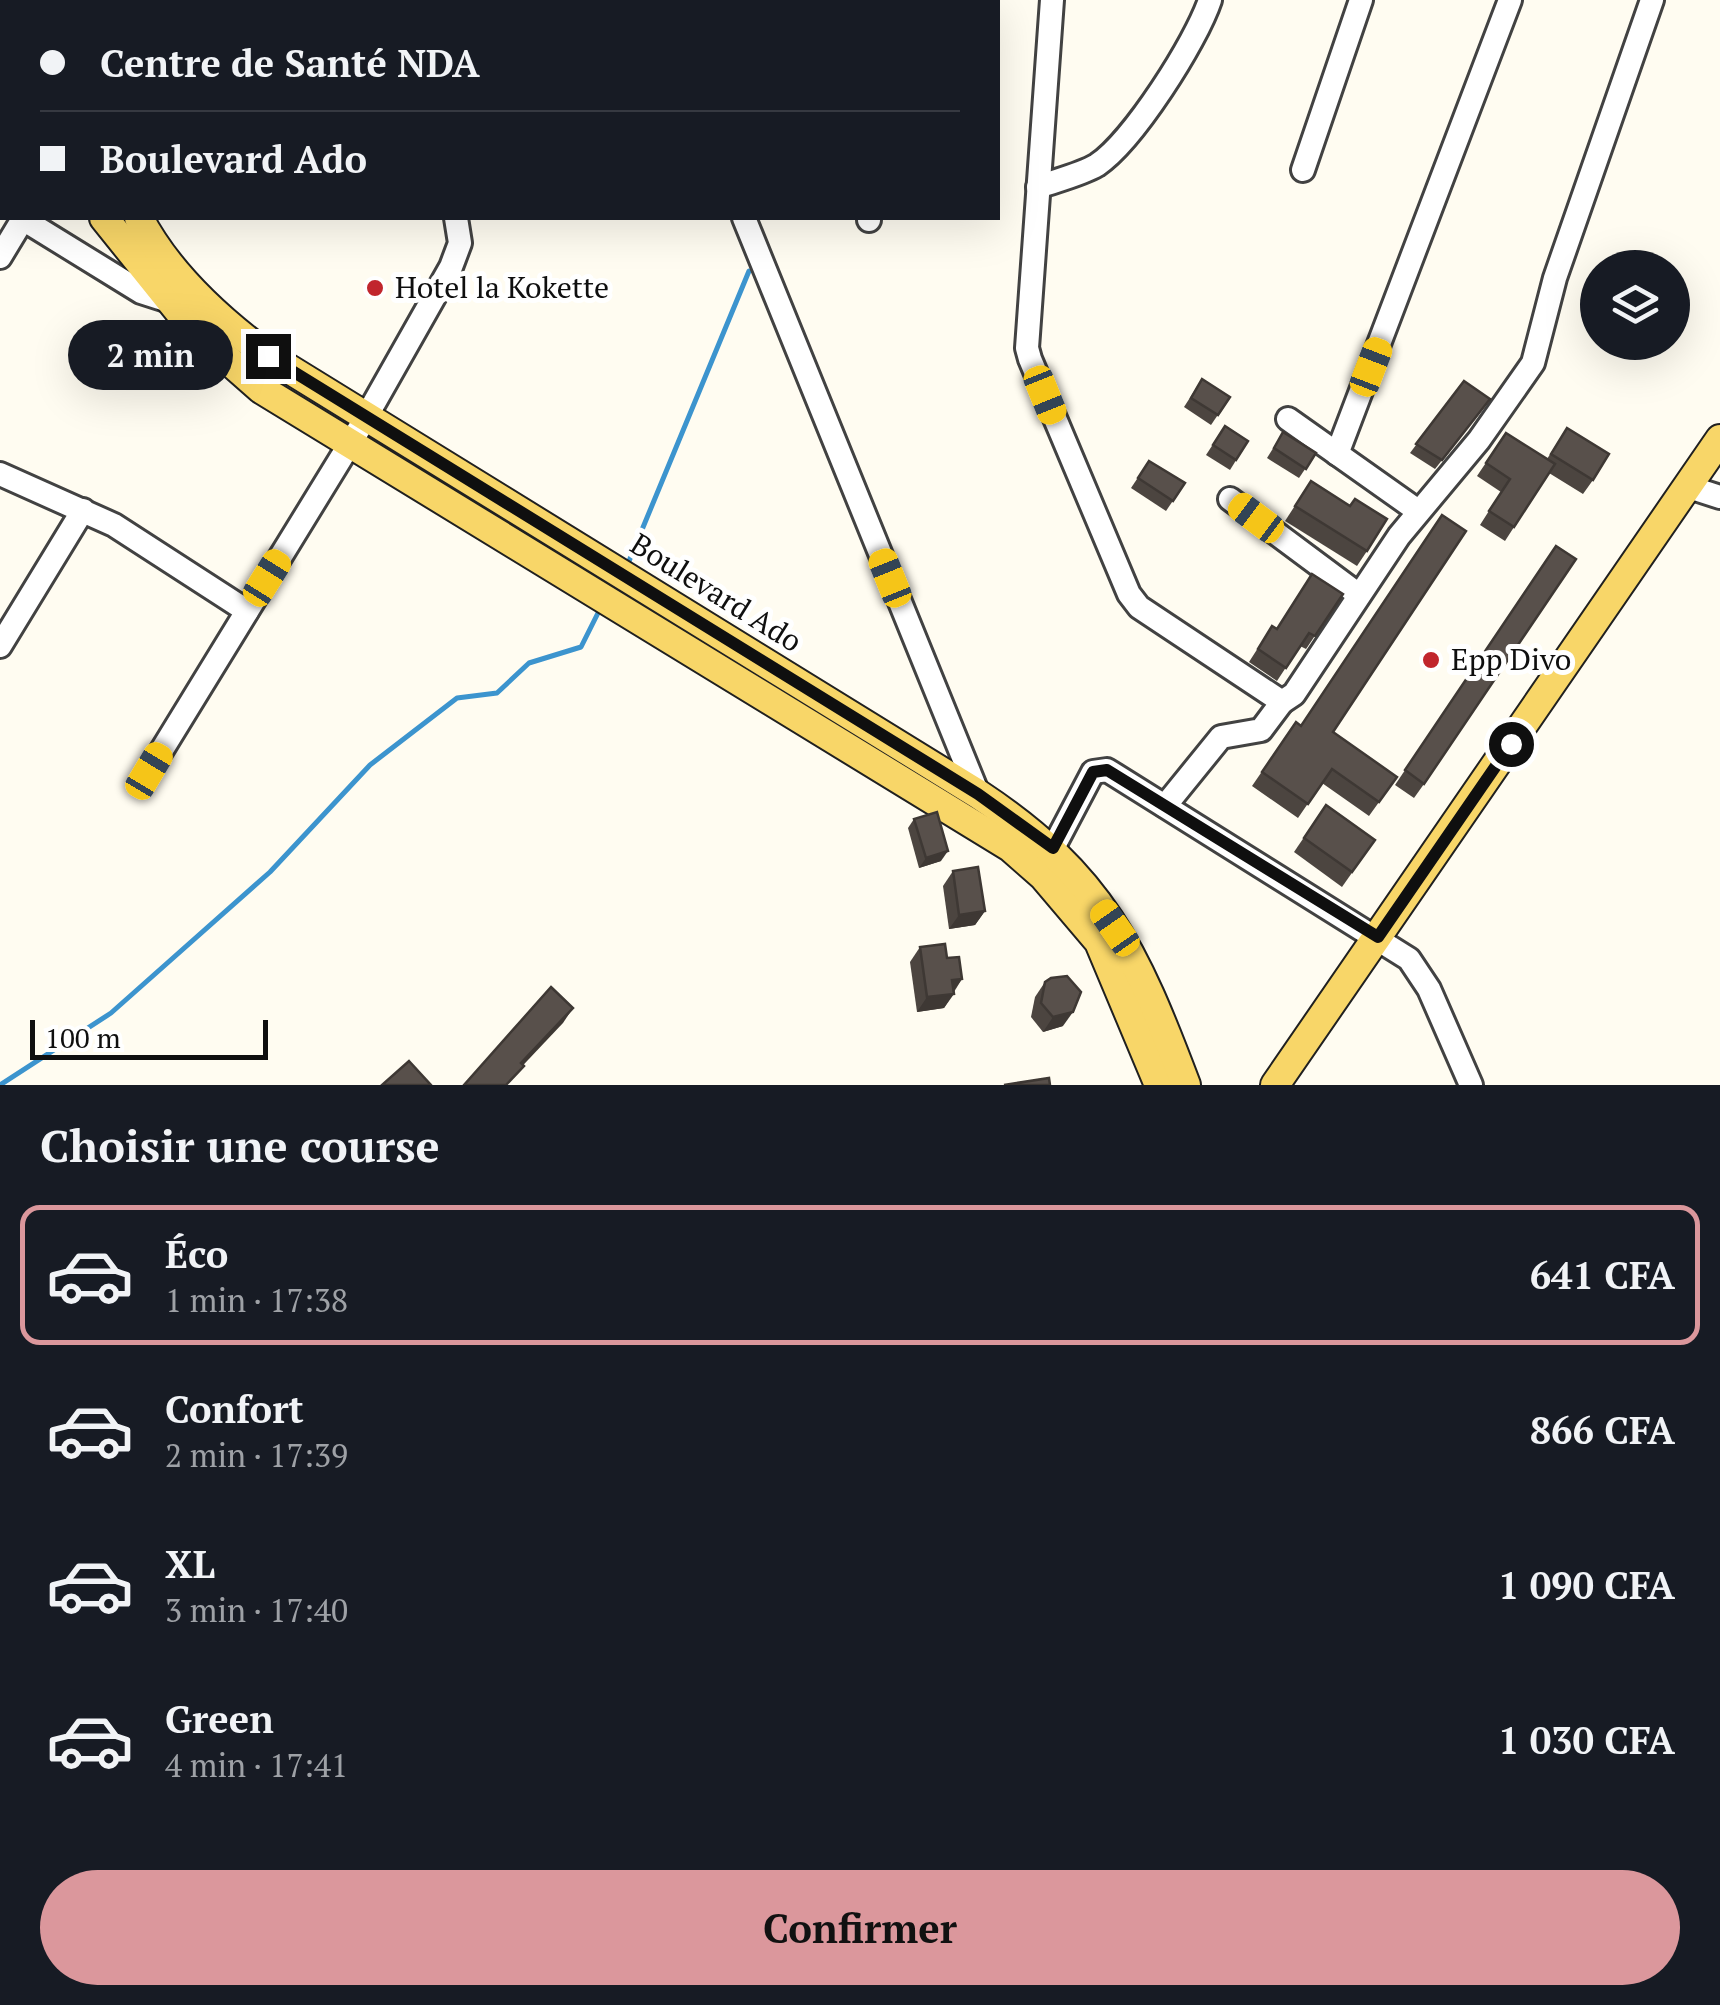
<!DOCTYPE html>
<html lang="fr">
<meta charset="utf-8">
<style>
body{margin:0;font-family:"PT Serif",serif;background:#242831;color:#f1f3f6;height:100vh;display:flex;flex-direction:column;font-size:38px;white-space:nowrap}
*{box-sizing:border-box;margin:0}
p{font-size:32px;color:#9ea1a6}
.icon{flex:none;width:55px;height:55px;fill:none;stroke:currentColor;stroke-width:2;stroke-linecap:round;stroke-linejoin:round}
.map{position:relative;height:1085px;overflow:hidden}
.drawer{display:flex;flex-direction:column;background:#171b24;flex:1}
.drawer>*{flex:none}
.hud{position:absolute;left:0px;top:0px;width:1000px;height:220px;box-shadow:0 10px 40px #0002;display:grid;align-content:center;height:220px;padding:0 40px;background:#171b24}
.buttons{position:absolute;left:1580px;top:250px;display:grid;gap:20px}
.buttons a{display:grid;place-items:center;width:110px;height:110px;border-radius:50%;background:#171b24;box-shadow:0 10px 40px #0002;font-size:50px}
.scale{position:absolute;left:30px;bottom:25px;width:238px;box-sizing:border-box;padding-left:10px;border:5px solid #0f0f0f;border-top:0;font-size:28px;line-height:35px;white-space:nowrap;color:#0f0f0f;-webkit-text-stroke:8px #fff;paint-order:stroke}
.end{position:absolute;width:45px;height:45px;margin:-22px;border:12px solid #0f0f0f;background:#fff;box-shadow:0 0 0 5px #fff}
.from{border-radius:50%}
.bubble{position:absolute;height:70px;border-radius:35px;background:#171b24;box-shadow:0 10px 40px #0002;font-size:32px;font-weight:700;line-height:70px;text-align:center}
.car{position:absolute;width:30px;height:60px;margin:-30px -15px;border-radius:12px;box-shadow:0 0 8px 2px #0007;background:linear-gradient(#f5c518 24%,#345 0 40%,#f5c518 0 76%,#345 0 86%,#f5c518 0)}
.hud b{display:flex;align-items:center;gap:35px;height:95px;font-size:38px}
.hud b+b{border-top:2px solid #363941}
.hud i{width:25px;height:25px;background:#f1f3f6}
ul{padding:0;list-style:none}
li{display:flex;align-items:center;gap:30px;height:140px;margin:0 20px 15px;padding:0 20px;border:5px solid transparent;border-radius:20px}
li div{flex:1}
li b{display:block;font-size:38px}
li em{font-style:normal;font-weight:700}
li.on{border-color:#db979c}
li>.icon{width:90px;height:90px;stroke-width:1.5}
h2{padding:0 40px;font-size:45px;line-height:120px}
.action{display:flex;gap:20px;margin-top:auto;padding:20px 40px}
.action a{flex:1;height:115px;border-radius:60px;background:#db979c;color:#111;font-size:40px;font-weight:700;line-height:115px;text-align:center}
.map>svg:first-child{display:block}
</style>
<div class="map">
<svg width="1720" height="1085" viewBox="0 0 1720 1085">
<rect width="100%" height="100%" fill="#fffcf1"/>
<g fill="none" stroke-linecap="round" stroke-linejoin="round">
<g stroke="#3c94ce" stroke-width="5">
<polyline points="797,2 797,0"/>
<polyline points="627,566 749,271"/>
<polyline points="0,1085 111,1013 270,872 370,765 457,698 497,693 529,663 581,647 600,609"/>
</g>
<defs>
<g id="minor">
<polyline points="316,0 317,2"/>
<polyline points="656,0 657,2"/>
<polyline points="1052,0 1027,348 1030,359 1129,594 1139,607 1282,702 1294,694 1399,536 1479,440 1533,363 1555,278 1652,0"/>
<polyline points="881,2 881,0"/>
<polyline points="1303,170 1361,0"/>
<path d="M 1038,187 C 1057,180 1080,175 1097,165 C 1133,141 1196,42 1210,0"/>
<polyline points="0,204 2,206"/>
<polyline points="21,218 141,292 169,301"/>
<polyline points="744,218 978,794"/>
<polyline points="869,220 869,218"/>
<polyline points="0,257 23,219"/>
<polyline points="1288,419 1418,511"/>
<polyline points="1337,454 1510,0"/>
<polyline points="0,474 114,525 247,611"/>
<polyline points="1689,487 1720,497"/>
<polyline points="1230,499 1359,595"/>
<polyline points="0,646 83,510"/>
<polyline points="149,771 365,419 451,267 460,243 456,218"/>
<polyline points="1165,806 1221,737 1261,730 1282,702"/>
<polyline points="1053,848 1093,772 1107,770 1409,959 1429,989 1471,1085"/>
</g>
<g id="major">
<polyline points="9,0 11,2"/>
<polyline points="43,0 44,2"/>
<polyline points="104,218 194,330 261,389 1010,847 1043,876 1099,942 1159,1085"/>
<path d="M 139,218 C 167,272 219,320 268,356 L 978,794 C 1102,876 1135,950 1186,1085"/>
<polyline points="1275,1085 1720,439"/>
</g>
</defs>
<use href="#minor" stroke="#424242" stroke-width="28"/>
<use href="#major" stroke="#202020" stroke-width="32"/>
<use href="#minor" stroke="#fff" stroke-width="22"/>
<use href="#major" stroke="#f8d668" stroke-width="28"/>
</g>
<g fill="#4c4540">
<polygon points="1202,379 1230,397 1211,425 1184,407"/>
<polygon points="1464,381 1483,408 1435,469 1410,453"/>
<polygon points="1225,426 1248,441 1230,470 1206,455"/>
<polygon points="1567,428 1593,480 1583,494 1549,473 1505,541 1480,525 1501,492 1477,476 1506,433 1547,459"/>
<polygon points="1283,432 1316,453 1299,478 1267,458"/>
<polygon points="1149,461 1185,483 1166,511 1131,488"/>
<polygon points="1311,481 1367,551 1357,566 1285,521"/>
<polygon points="1556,546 1424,784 1414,798 1395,785"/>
<polygon points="1343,594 1306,649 1300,646 1277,681 1249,662 1272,626 1276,629"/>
<polygon points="1296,722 1301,726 1333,732 1397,777 1369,816 1322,783 1298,818 1252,786"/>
<polygon points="1326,805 1375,840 1342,887 1294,852"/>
<polygon points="914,819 941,861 919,868 908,828"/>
<polygon points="953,871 985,911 975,925 949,929 943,886"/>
<polygon points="920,947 947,958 962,979 944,1008 917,1012 910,962"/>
<polygon points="1045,982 1063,1026 1043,1032 1031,1017 1035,997"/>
</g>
<g fill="#3e3834">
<polygon points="948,851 941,861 919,868 926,858"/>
<polygon points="985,911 975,925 949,929 959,915"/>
<polygon points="962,979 952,993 952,980"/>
<polygon points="954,994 944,1008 917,1012 927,997"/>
<polygon points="573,1008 563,1023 511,1078 521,1063"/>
<polygon points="1073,1012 1063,1026 1043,1032 1053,1017"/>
</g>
<g fill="#58504b" stroke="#3e3834" stroke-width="2.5">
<polygon points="1202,379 1230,397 1218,415 1191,398"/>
<polygon points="1464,381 1490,399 1442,460 1416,444"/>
<polygon points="1225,426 1248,441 1236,460 1213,445"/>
<polygon points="1567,428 1609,454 1593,480 1551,454"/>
<polygon points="1283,432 1316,453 1306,469 1274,448"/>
<polygon points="1506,433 1555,464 1514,527 1489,511 1510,479 1486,463"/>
<polygon points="1149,461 1185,483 1173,501 1138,478"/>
<polygon points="1311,481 1350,506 1355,499 1387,519 1367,551 1295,506"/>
<polygon points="1442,515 1466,531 1333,732 1397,777 1379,802 1332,769 1308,804 1262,772 1296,722 1301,726"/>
<polygon points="1556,546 1576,559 1424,784 1405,770"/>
<polygon points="1312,574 1343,594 1315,636 1309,633 1286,668 1258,649 1272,626 1277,629"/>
<polygon points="1326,805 1375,840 1352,872 1304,838"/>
<polygon points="937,812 948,851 926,858 914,819"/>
<polygon points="978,867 985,911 959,915 953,871"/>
<polygon points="945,944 947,958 959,957 962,979 952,980 954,994 927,997 920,947"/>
<polygon points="1067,976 1081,992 1073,1012 1053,1017 1041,1003 1045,982 1051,978"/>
<polygon points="551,987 573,1008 521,1063 524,1066 506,1085 464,1085"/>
<polygon points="409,1061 431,1085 382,1085"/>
<polygon points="1049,1078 1050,1085 1004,1085"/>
</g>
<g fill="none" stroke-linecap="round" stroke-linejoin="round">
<polyline stroke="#0f0f0f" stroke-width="12" points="268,356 978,794 1053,848 1093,772 1107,770 1378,937 1511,744"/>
</g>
<g fill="#c1262d" stroke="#fff" stroke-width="4">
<circle cx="375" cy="288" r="10"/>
<circle cx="1431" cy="660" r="10"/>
</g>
<g text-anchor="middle" stroke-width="10" stroke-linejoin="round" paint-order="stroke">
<g font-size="30" fill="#0f0f0f" stroke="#fff" text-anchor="start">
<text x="395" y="298">Hotel la Kokette</text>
<text x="1451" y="670">Epp Divo</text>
</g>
<g font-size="30" fill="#0f0f0f" stroke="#fff">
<text transform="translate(716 593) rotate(32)" y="10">Boulevard Ado</text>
</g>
</g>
</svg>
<div class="buttons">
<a><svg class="icon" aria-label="layers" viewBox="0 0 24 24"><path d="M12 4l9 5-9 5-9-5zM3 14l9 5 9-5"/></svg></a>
</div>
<div class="scale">100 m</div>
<i class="end from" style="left:1511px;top:744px"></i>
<i class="end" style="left:268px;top:356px"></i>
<div class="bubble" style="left:68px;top:320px;width:165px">2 min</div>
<i class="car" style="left:1371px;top:367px;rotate:21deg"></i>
<i class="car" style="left:1045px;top:395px;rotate:158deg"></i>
<i class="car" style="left:1256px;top:518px;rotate:307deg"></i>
<i class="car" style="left:267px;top:578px;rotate:32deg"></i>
<i class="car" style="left:890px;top:578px;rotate:338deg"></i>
<i class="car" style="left:149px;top:771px;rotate:31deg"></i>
<i class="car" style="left:1115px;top:928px;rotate:325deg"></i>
<div class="hud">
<b><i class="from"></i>Centre de Santé NDA</b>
<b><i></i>Boulevard Ado</b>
</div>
</div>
<section class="drawer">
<h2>Choisir une course</h2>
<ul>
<li class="on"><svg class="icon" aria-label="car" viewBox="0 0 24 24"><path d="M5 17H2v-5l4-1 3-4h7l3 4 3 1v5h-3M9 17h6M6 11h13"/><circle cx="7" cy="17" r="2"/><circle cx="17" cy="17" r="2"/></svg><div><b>Éco</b><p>1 min · 17:38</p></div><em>641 CFA</em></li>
<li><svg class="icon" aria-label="car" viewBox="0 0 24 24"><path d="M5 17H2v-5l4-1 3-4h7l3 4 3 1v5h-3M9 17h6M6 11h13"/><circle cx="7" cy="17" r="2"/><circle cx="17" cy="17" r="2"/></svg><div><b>Confort</b><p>2 min · 17:39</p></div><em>866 CFA</em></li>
<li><svg class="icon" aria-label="car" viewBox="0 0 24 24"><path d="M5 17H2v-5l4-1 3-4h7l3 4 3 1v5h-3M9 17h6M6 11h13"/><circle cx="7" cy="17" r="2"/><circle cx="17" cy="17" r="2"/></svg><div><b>XL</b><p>3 min · 17:40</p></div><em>1 090 CFA</em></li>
<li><svg class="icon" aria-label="car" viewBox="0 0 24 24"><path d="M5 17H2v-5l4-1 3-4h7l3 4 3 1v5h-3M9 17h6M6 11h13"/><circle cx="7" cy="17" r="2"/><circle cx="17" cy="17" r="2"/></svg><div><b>Green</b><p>4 min · 17:41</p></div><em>1 030 CFA</em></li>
</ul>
<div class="action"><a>Confirmer</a></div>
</section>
